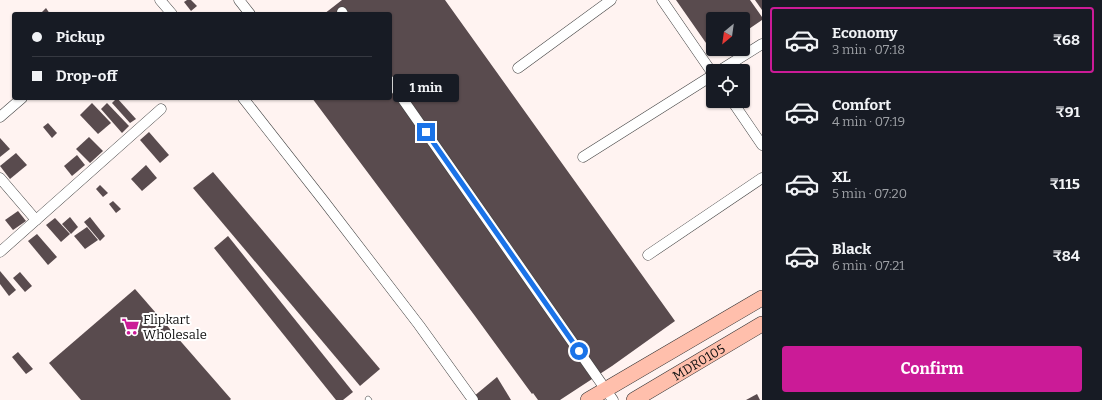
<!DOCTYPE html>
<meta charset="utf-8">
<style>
body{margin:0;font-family:Bitter,serif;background:#20242c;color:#f1f3f6;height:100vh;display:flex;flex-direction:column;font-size:15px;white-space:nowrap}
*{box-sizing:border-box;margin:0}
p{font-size:13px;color:#9ea1a6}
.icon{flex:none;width:22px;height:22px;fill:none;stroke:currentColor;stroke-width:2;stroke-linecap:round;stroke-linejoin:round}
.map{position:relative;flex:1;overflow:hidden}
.drawer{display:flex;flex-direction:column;background:#171b24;width:340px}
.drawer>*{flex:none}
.top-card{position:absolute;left:12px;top:12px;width:380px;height:88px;border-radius:4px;box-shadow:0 1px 3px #0004;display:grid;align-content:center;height:88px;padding:0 20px;background:#171b24}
.needle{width:26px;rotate:209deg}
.controls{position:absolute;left:706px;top:12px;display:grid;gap:8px}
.controls a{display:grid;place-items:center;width:44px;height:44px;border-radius:4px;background:#171b24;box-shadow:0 1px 3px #0004;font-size:20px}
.end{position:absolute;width:18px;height:18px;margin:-9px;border:5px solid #1a73e8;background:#fff;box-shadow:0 0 0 2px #fff}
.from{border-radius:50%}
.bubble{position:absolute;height:28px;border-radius:4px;background:#171b24;box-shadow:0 1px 3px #0004;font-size:13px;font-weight:700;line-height:28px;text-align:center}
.top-card b{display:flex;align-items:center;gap:14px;height:38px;font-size:15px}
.top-card b+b{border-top:1px solid #363941}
.top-card i{width:10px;height:10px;background:#f1f3f6}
ul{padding:7px 0 0;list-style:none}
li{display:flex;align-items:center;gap:12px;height:66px;margin:0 8px 6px;padding:0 12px;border:2px solid transparent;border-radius:4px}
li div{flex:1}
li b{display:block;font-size:15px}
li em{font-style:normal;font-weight:700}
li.on{border-color:#cb1b97}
li>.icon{width:36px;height:36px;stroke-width:1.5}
.button{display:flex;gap:8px;margin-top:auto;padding:8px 20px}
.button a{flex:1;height:46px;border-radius:4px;background:#cb1b97;color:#fff;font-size:16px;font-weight:700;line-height:46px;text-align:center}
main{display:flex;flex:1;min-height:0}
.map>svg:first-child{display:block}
</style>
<main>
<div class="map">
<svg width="762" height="400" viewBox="0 0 762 400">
<rect width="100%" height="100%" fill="#fff3f1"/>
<g fill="#594b4e">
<polygon points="187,0 191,0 197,6 191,11 184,2"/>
<polygon points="342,0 445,0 675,321 612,366 560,400 538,400 533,393 532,394 475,316 312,98 390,98 390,14 324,14"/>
<polygon points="676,0 750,0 762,17 762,20 743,33 743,19 713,19 713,49 720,49 713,53"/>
<polygon points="755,0 762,0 762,10"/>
<polygon points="46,8 50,14 41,14 41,13"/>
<polygon points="117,98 136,119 130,123 112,103"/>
<polygon points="92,103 111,123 98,134 80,115"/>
<polygon points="107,103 129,126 122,133 101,109"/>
<polygon points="48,123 57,133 52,138 43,127"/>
<polygon points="149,132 169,155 160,163 140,140"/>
<polygon points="89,137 103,151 90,163 76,149"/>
<polygon points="0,138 10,149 0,157"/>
<polygon points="16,153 27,165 10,179 0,166"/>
<polygon points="77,155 85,165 72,176 64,166"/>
<polygon points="146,165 157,178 142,191 131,179"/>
<polygon points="213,172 380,369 360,386 193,188"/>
<polygon points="100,185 108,193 103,197 96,189"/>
<polygon points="113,201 121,209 116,213 109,204"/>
<polygon points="18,211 26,221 13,230 5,220"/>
<polygon points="70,217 78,227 71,234 62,224"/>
<polygon points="90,217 105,236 100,241 84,222"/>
<polygon points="55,218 70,234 61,242 46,225"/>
<polygon points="87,227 98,240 85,249 74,236"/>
<polygon points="37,234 57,257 48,265 28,241"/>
<polygon points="228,236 353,392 343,400 336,400 214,248"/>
<polygon points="0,271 16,290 9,296 0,284"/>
<polygon points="20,272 32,286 25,292 13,278"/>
<polygon points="135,289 231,399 230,400 81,400 49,363"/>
<polygon points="18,352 33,369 26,374 12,357"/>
<polygon points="497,377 511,400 475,400 473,397"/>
<polygon points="757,394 760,400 746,400"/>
</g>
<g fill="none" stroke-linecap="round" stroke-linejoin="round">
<defs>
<polyline id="service" points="368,399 369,400"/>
<g id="minor">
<polyline points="160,0 172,14"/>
<polyline points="239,0 250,14"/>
<polyline points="662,0 713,74"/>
<polyline points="342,12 343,14"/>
<polyline points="518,68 611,0"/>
<polyline points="719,71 762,44"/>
<polyline points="390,81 613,400"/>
<polyline points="243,98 323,200 419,325 473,400"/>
<polyline points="732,101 762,145"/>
<polyline points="0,117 22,98"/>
<polyline points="583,157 713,75"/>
<polyline points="0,178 36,220"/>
<polyline points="0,252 161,109"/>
<polyline points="648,255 762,178"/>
</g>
<g id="secondary">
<polyline points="588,400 762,298"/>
<path id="s1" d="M 634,400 L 762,324"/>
</g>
</defs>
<use href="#service" stroke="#424242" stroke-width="6"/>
<use href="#minor" stroke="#424242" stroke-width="11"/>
<use href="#secondary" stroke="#313131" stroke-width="16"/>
<use href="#service" stroke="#fff" stroke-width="5"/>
<use href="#minor" stroke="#fff" stroke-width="10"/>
<use href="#secondary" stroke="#ffbfac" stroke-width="15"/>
</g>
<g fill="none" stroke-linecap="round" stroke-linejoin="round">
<polyline stroke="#1a73e8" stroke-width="5" points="426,132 579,351"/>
</g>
<defs>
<symbol id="supermarket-bare" viewBox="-9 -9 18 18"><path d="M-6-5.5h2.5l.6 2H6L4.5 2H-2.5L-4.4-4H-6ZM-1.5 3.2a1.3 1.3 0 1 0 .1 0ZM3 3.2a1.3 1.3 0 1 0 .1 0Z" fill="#cb1b97" stroke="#fff" stroke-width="2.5" paint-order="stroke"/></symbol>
</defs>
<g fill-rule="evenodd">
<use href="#supermarket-bare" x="118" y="314" width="25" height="25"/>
</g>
<g text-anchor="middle" stroke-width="4" stroke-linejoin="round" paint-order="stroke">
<g font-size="13" fill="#0f0f0f" stroke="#fff" text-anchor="start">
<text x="143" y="324">Flipkart<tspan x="143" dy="15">Wholesale</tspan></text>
</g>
<g font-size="13" fill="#0f0f0f" stroke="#fff">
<text dy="5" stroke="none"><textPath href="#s1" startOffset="75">MDR0105</textPath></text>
</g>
</g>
</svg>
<div class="controls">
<a><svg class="needle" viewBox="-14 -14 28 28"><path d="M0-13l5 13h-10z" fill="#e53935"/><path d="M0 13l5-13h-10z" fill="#9ea1a6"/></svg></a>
<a><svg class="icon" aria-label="locate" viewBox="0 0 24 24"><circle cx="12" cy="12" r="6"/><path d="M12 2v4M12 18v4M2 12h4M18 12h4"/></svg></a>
</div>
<i class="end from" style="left:579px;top:351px"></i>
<i class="end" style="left:426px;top:132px"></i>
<div class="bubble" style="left:393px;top:74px;width:66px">1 min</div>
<div class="top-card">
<b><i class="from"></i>Pickup</b>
<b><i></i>Drop-off</b>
</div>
</div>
<section class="drawer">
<ul>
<li class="on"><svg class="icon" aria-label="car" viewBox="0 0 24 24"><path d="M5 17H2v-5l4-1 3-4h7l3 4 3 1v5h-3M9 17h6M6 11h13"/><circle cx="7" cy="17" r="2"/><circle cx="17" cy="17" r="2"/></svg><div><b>Economy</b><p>3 min · 07:18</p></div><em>₹68</em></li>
<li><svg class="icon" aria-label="car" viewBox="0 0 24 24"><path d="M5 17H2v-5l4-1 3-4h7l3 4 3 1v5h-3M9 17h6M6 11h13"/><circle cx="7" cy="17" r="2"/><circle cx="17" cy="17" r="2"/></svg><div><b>Comfort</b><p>4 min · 07:19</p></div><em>₹91</em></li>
<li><svg class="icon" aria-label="car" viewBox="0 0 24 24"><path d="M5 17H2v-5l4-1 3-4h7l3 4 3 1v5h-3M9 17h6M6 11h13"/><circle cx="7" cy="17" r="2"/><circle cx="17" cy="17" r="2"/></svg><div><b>XL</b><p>5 min · 07:20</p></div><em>₹115</em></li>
<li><svg class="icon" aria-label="car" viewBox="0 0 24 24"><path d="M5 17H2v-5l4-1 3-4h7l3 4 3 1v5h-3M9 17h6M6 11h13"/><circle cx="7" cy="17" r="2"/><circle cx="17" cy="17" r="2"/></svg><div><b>Black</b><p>6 min · 07:21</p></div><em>₹84</em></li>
</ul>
<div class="button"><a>Confirm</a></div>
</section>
</main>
